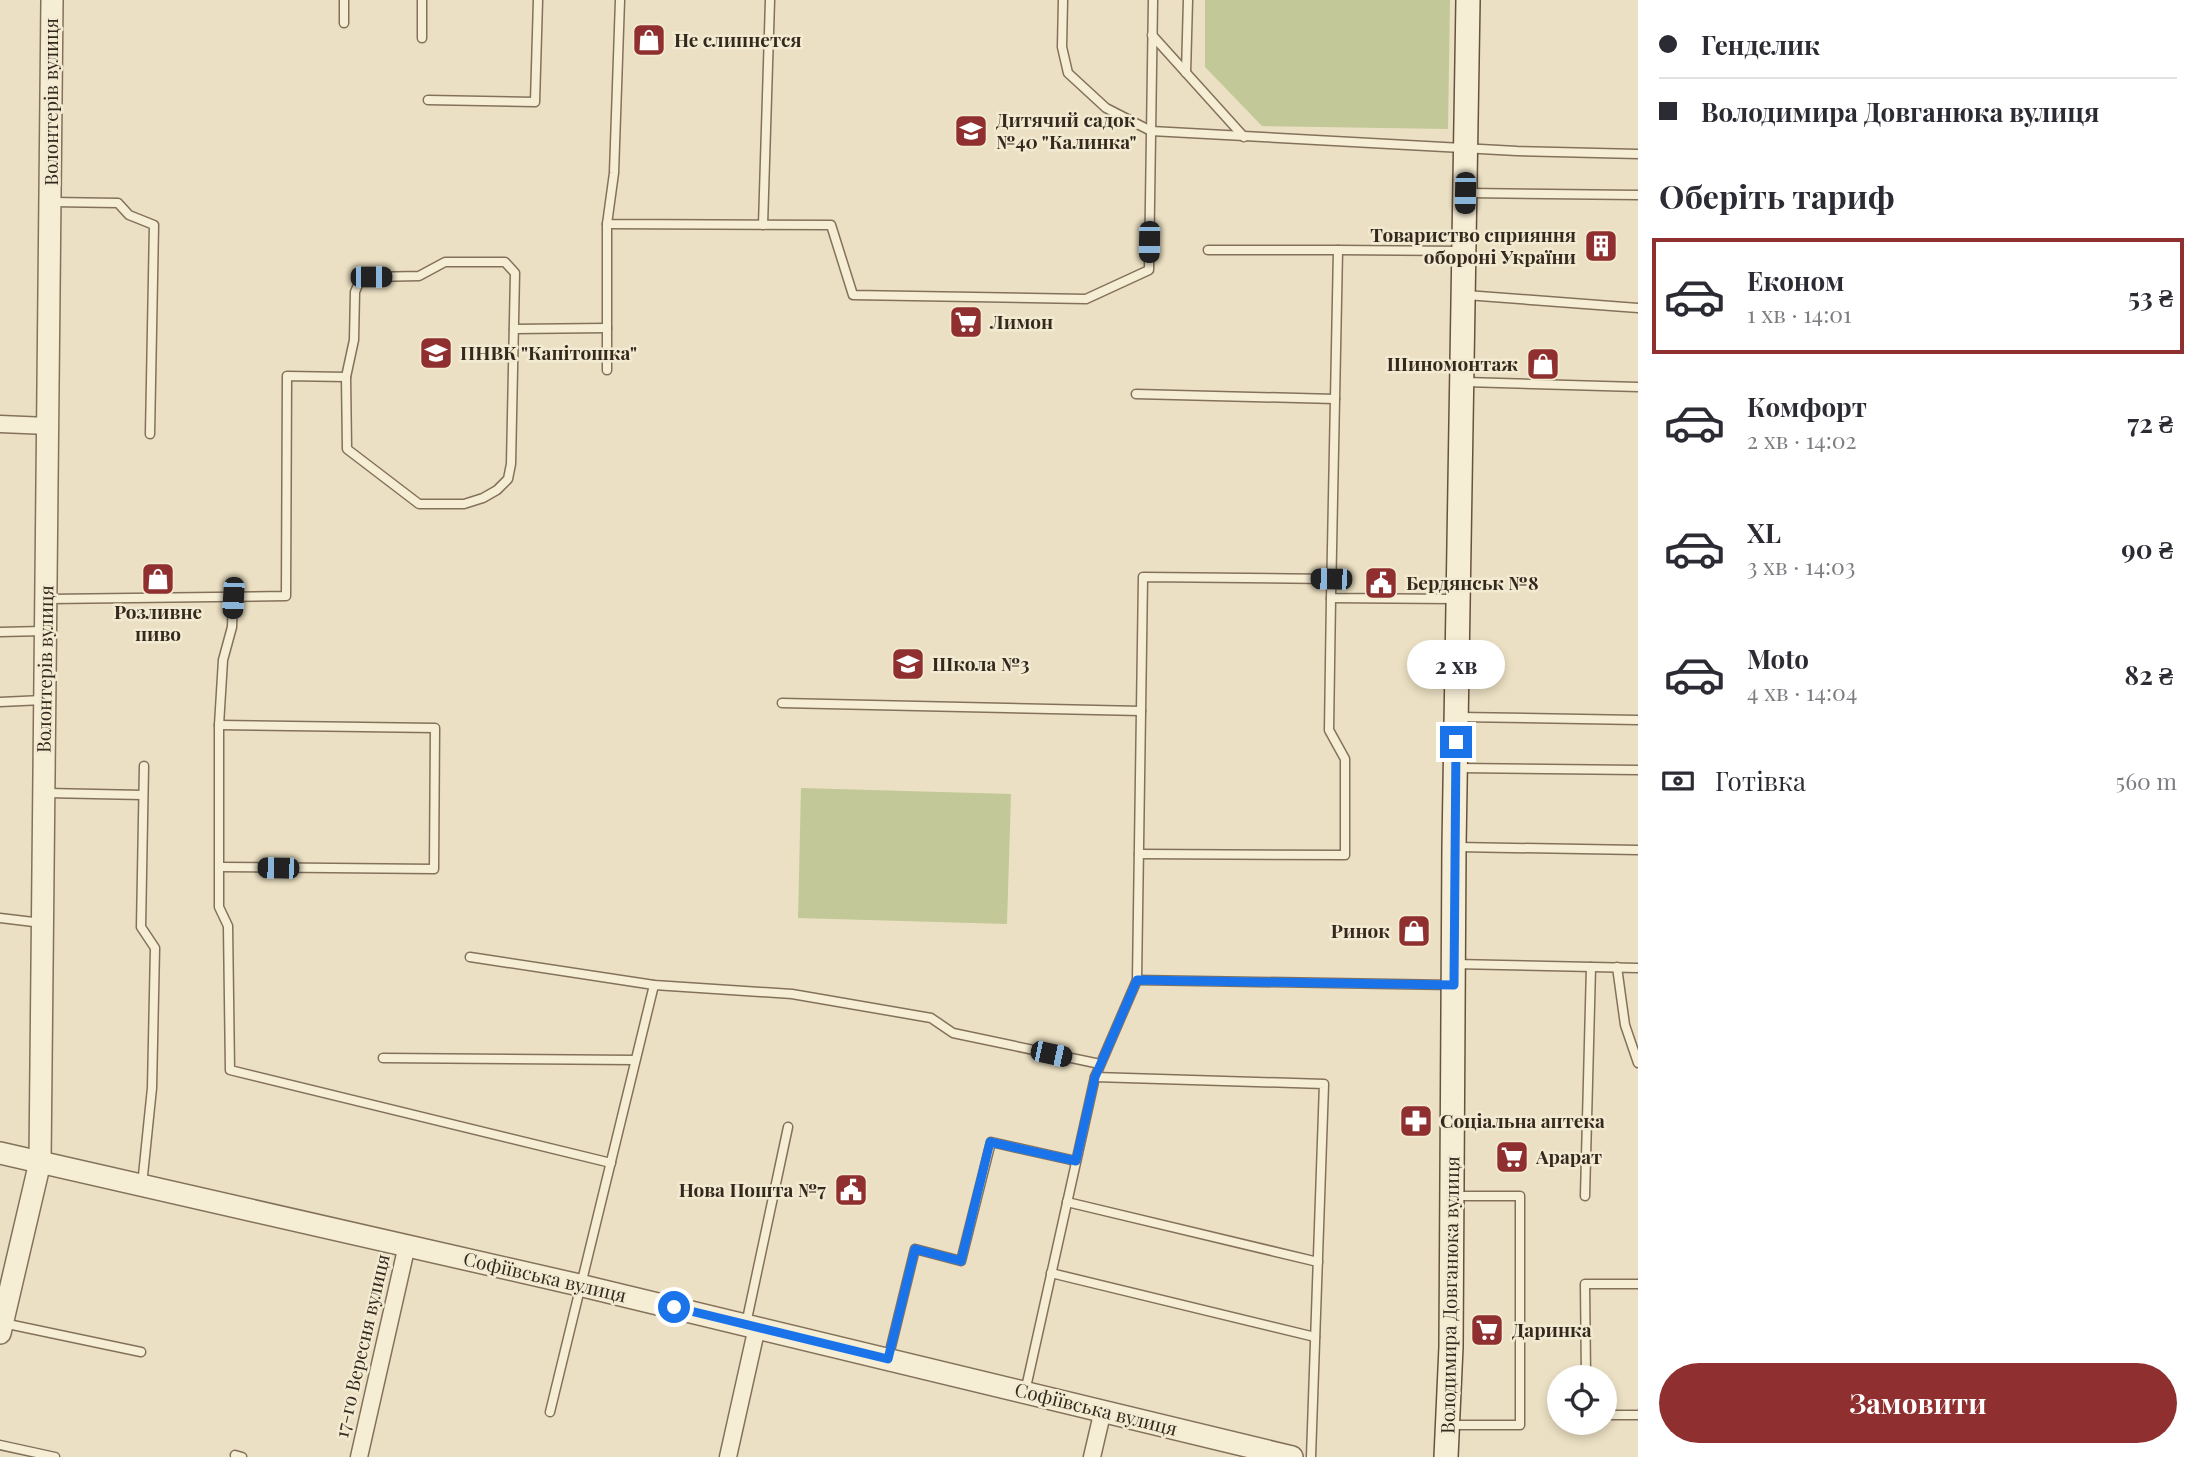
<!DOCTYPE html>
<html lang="uk">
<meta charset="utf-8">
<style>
body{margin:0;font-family:"Playfair Display",serif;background:#f7f7f7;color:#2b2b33;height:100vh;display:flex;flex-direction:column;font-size:26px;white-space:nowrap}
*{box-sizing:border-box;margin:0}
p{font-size:23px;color:#7c7c81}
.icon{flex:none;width:38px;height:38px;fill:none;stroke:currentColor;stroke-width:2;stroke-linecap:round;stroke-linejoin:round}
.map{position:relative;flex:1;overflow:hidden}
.details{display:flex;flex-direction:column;background:#fff;width:560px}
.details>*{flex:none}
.top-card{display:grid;align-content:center;height:154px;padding:0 21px;background:#fff}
.controls{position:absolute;left:1547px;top:1365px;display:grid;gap:14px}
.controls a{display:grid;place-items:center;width:70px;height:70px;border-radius:50%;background:#fff;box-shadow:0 4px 10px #0003;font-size:35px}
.end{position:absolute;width:32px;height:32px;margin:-16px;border:9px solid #1a73e8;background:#fff;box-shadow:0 0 0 4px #fff}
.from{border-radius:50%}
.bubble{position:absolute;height:49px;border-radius:24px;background:#fff;box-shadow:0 4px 10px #0003;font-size:23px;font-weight:700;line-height:49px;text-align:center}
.car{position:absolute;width:21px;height:42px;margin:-21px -10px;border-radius:9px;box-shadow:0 0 5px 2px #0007;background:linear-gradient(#222 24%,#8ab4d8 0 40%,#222 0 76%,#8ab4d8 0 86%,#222 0)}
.top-card b{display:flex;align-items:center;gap:24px;height:66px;font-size:26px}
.top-card b+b{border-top:2px solid #e1e1e2}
.top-card i{width:18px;height:18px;background:#2b2b33}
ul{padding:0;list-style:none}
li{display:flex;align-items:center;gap:21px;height:116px;margin:0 14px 10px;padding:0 7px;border:4px solid transparent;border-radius:0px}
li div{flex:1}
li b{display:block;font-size:26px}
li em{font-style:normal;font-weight:700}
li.current{border-color:#8f2f2f}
li>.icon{width:63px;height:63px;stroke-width:1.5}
h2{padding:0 21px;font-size:32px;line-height:84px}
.pay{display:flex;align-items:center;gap:18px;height:77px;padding:0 21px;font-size:26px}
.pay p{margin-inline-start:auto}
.button{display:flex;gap:14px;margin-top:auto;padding:14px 21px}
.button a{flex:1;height:80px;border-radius:42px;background:#8f2f2f;color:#fff;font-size:28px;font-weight:700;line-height:80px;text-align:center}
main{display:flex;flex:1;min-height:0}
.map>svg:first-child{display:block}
</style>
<main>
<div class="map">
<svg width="1638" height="1457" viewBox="0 0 1638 1457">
<rect width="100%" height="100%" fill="#ebe0c3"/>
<g fill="#c2c898">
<polygon points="1205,0 1450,0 1448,129 1262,126 1205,67"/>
<polygon points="801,788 1011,794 1007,924 798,918"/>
</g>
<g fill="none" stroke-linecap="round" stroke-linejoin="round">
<defs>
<g id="service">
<polyline points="620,0 614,173 607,224 831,225 853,295 1086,299 1149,270 1153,0"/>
<polyline points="1063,0 1062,47 1068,73 1106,108 1151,131 1517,151 1638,154"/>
<polyline points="344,23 344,0"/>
<polyline points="1152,35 1244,137"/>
<polyline points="422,38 422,0"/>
<polyline points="1186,73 1188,0"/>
<polyline points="428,100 535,102 538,0"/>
<polyline points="1468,193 1638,195"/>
<polyline points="52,202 118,203 129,215 154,225 150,434"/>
<polyline points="607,224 607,370"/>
<polyline points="763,225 770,0"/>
<polyline points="1208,250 1338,250 1331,598 1455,599"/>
<polyline points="1338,250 1462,251"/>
<polygon points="445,262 505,262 515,273 511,464 508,479 497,490 483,498 464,504 419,504 347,449 346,377 354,340 355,292 360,280 371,277 419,276"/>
<polyline points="1466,295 1638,308"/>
<polyline points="514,329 607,328"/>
<polyline points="1465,382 1638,387"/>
<polyline points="1136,394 1335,399"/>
<polyline points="233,598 232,627 223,660 219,725 219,907 228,926 230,1070 611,1163"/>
<polyline points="49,599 286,596 287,376 346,377"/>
<polyline points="0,632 43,631"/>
<polyline points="0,702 43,700"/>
<polyline points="782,703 1141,711"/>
<polyline points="1459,717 1638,720"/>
<polyline points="219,725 435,728 434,869 220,867"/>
<polyline points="1459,768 1638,770"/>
<polyline points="46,793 143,795"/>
<polyline points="1457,847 1638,850"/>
<polyline points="1139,854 1345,855 1345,759 1329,730 1331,598"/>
<polyline points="0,918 42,923"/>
<polyline points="470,957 654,985 792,994 931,1018 953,1033 1100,1064"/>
<polyline points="1454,964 1638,968"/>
<polyline points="1617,967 1625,1025 1638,1063"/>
<polyline points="1137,980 1452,985"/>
<polyline points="383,1058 635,1060"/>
<polyline points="1095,1077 1324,1084 1311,1457"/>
<polyline points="142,1185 152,1088 155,948 141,927 144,766"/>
<polyline points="1585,1196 1591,967"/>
<polyline points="1067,1202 1318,1262"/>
<polyline points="1051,1273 1315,1337"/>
<polyline points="3,1323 141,1352"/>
<polyline points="746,1324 788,1127"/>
<polyline points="888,1359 915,1249 961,1261 991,1142 1076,1161"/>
<polyline points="1586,1377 1585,1284 1638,1284"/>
<polyline points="1025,1392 1095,1077 1137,980 1143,577 1331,579"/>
<polyline points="550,1412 654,985"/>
<polyline points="1605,1415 1638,1415"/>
<polyline points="1451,1425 1520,1425 1520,1196 1454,1196"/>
<polyline points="0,1445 55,1457"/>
<polyline points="235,1455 242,1457"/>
</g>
<g id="minor">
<polyline points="0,424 48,426"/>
<polyline points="359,1457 407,1245"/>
<polyline points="728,1457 757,1327"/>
<polyline points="1092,1457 1103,1410"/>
</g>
<g id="tertiary">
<polyline points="0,1153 579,1285 1292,1457"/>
<polyline points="0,1333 40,1162 52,0"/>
</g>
<polyline id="secondary" points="1446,1457 1451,1347 1454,847 1468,0"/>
</defs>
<use href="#service" stroke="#84715b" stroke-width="11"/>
<use href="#minor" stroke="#84715b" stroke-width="19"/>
<use href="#tertiary" stroke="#84715b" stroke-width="24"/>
<use href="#secondary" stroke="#66533e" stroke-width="26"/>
<use href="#service" stroke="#f6edd5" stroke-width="8"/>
<use href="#minor" stroke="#f6edd5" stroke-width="16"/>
<use href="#tertiary" stroke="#f6edd5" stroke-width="21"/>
<use href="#secondary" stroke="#f6edd5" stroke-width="23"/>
</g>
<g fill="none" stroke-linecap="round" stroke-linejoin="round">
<polyline stroke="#1a73e8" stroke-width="9" points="674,1307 888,1359 915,1249 961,1261 990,1142 1076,1161 1095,1077 1137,980 1454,985 1456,742"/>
</g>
<defs>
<symbol id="shop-square" viewBox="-11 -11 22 22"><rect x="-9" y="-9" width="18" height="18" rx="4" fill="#8f2f2f" stroke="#f3ead2"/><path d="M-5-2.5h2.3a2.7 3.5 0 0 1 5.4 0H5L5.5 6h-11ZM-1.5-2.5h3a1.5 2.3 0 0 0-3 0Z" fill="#fff"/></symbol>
<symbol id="school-square" viewBox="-11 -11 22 22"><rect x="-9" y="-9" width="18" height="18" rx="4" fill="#8f2f2f" stroke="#f3ead2"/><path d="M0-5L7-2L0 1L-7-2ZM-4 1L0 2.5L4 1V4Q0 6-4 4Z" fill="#fff"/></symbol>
<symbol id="building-square" viewBox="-11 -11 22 22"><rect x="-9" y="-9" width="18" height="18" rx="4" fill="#8f2f2f" stroke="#f3ead2"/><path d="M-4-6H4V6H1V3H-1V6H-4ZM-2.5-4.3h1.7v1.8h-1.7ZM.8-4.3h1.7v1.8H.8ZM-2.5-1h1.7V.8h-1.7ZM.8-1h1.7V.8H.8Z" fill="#fff"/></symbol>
<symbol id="supermarket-square" viewBox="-11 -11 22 22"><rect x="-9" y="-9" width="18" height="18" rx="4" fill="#8f2f2f" stroke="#f3ead2"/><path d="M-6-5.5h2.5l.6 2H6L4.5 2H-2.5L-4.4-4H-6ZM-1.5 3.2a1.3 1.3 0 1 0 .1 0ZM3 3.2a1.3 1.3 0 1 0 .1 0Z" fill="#fff"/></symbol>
<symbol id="civic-square" viewBox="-11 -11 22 22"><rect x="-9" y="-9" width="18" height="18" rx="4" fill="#8f2f2f" stroke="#f3ead2"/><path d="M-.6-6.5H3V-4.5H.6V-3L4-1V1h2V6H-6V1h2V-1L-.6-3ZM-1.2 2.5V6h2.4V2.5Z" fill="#fff"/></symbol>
<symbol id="pharmacy-square" viewBox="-11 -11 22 22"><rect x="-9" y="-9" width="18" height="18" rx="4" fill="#8f2f2f" stroke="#f3ead2"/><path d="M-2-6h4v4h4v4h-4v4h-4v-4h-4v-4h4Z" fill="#fff"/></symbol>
</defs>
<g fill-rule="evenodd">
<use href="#shop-square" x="630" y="21" width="38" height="38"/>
<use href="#school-square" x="952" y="112" width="38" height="38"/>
<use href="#building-square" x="1582" y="227" width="38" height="38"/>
<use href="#supermarket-square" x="947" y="303" width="38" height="38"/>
<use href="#school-square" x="417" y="334" width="38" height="38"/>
<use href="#shop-square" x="1524" y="345" width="38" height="38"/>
<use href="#shop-square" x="139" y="560" width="38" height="38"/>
<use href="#civic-square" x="1362" y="564" width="38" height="38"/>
<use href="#school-square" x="889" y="645" width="38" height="38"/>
<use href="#shop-square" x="1395" y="912" width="38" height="38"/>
<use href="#pharmacy-square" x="1397" y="1102" width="38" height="38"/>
<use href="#supermarket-square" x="1493" y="1138" width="38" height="38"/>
<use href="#civic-square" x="832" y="1171" width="38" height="38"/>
<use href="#supermarket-square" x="1468" y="1311" width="38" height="38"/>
</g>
<g text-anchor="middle" stroke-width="5" stroke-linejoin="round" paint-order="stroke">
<g font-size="19" font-weight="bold" fill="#35291e" stroke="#f3ead2" text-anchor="start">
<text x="674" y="47">Не слипнется</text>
<text x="996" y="127">Дитячий садок<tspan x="996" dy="22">№40 "Калинка"</tspan></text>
<text x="1576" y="242" text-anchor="end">Товариство сприяння<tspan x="1576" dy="22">обороні України</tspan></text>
<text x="990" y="329">Лимон</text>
<text x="460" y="360">ПНВК "Капітошка"</text>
<text x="1518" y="371" text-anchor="end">Шиномонтаж</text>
<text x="1406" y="590">Бердянськ №8</text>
<text x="158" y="619" text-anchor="middle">Розливне<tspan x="158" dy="22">пиво</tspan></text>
<text x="932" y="671">Школа №3</text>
<text x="1390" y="938" text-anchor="end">Ринок</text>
<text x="1440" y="1128">Соціальна аптека</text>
<text x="1536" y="1164">Арарат</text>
<text x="826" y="1197" text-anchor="end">Нова Пошта №7</text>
<text x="1512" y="1337">Даринка</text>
</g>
<g font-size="19" fill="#35291e" stroke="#f3ead2">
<text transform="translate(51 102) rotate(-90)" y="7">Волонтерів вулиця</text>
<text transform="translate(45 669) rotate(-89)" y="7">Волонтерів вулиця</text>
<text transform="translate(545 1277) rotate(13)" y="7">Софіївська вулиця</text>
<text transform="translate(1450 1295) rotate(-89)" y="7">Володимира Довганюка вулиця</text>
<text transform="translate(362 1346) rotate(-77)" y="7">17-го Вересня вулиця</text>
<text transform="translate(1096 1409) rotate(14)" y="7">Софіївська вулиця</text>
</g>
</g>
</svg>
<div class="controls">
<a><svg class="icon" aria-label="locate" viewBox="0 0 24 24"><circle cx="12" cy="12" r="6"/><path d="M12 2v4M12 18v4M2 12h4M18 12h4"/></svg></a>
</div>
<i class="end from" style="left:674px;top:1307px"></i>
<i class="end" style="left:1456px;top:742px"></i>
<div class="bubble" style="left:1407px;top:640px;width:98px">2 хв</div>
<i class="car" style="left:1465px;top:193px;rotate:181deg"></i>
<i class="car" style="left:1149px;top:242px;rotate:181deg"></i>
<i class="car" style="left:371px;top:277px;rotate:90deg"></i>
<i class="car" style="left:1331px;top:579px;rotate:271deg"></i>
<i class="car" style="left:233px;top:598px;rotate:183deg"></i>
<i class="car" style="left:278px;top:868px;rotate:271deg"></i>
<i class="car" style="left:1051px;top:1054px;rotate:102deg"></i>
</div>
<section class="details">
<div class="top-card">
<b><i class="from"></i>Генделик</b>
<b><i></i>Володимира Довганюка вулиця</b>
</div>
<h2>Оберіть тариф</h2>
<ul>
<li class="current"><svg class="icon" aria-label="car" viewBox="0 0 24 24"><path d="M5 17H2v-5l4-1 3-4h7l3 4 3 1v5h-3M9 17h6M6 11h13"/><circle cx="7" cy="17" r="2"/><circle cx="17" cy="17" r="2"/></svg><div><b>Економ</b><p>1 хв · 14:01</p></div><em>53 ₴</em></li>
<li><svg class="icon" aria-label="car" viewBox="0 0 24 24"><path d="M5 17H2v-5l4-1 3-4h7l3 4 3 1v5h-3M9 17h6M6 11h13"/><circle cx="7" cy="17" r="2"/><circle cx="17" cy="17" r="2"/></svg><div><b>Комфорт</b><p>2 хв · 14:02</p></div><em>72 ₴</em></li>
<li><svg class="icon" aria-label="car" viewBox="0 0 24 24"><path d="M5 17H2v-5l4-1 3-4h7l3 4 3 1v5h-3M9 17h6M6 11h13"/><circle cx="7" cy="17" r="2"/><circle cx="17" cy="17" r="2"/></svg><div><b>XL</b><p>3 хв · 14:03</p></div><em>90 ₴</em></li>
<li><svg class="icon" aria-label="car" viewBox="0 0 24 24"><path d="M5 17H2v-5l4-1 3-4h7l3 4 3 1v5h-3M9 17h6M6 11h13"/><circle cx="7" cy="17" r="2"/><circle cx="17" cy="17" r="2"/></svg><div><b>Moto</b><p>4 хв · 14:04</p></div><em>82 ₴</em></li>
</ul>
<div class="pay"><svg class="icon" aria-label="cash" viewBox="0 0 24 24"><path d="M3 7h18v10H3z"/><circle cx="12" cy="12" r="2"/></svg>Готівка<p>560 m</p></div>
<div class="button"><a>Замовити</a></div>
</section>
</main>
